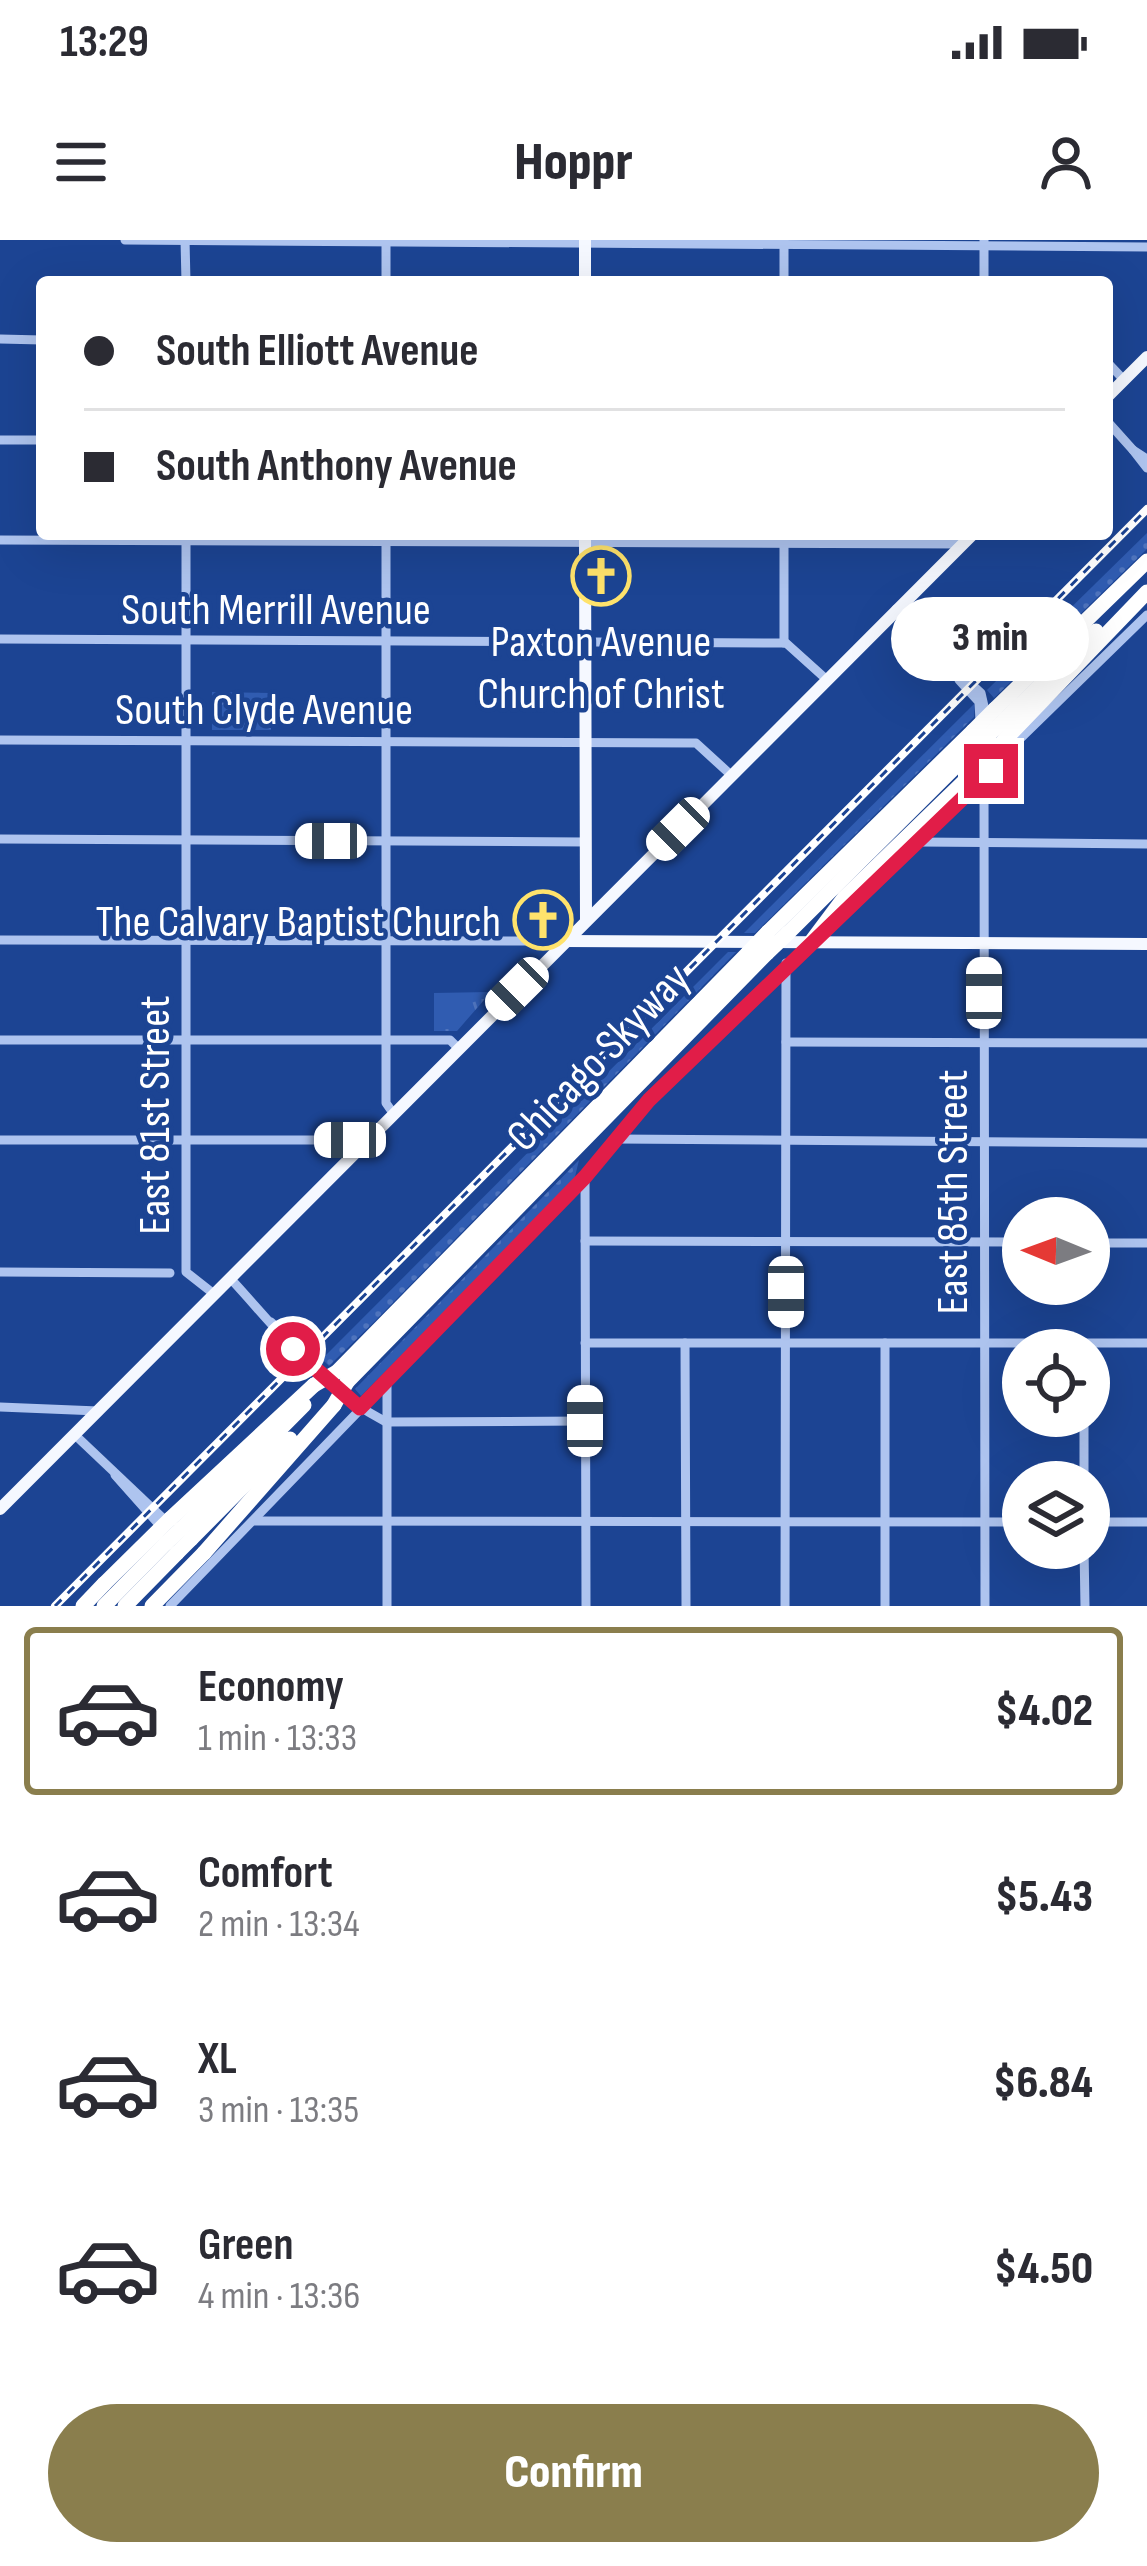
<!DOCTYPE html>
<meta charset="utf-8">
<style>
body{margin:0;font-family:"Sofia Sans Condensed",sans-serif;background:#f7f7f7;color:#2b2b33;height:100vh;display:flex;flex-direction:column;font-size:45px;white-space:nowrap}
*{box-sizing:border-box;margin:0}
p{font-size:39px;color:#7c7c81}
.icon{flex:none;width:66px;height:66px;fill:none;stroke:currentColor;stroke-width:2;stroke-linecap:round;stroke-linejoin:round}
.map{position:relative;height:1366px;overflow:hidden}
.drawer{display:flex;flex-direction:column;background:#fff;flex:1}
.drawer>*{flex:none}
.top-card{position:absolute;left:36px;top:36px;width:1077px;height:264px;border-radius:12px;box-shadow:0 12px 48px #0002;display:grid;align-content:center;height:264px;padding:0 48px;background:#fff}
.needle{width:78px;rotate:271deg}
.controls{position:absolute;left:1002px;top:957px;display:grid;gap:24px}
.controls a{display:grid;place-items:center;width:108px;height:108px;border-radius:50%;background:#fff;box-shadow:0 12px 48px #0002;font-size:60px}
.end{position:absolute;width:54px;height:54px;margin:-27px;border:15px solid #e11d48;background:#fff;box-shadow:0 0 0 6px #fff}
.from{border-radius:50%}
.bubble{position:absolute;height:84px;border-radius:42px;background:#fff;box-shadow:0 12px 48px #0002;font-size:39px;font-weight:800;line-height:84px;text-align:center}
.car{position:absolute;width:36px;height:72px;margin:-36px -18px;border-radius:15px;box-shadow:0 0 9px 3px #0007;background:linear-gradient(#fff 24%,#345 0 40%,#fff 0 76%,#345 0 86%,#fff 0)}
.top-card b{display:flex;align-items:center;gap:42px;height:114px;font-size:45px}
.top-card b+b{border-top:3px solid #e1e1e2}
.top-card i{width:30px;height:30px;background:#2b2b33}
ul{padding:21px 0 0;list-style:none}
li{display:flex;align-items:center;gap:36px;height:168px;margin:0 24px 18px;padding:0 24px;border:6px solid transparent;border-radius:12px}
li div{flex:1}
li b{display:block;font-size:45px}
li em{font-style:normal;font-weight:800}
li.selected{border-color:#8a7e4d}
li>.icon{width:108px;height:108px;stroke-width:1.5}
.cta{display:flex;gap:24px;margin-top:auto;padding:24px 48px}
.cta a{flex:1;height:138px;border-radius:72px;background:#8a7e4d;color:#fff;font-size:48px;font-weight:800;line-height:138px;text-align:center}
.status{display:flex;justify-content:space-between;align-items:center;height:84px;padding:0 60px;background:#fff;direction:ltr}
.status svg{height:33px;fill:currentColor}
header{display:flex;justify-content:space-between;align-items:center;height:156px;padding:0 48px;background:#fff;font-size:54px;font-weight:800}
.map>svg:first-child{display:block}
</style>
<div class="status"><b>13:29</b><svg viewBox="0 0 49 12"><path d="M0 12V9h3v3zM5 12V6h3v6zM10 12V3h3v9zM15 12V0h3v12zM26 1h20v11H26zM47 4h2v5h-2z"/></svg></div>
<header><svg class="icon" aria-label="menu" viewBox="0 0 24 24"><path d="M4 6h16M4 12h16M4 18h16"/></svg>Hoppr<svg class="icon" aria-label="person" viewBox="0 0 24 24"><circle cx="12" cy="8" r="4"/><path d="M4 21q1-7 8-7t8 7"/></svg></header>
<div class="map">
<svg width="1147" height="1366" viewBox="0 0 1147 1366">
<defs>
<pattern id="grass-dots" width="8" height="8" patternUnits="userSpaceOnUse" patternTransform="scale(3)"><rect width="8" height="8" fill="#305cb1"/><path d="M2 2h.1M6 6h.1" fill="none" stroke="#4f74bd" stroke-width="1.8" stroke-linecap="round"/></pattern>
<pattern id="park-tufts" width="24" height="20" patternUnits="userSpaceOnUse" patternTransform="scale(3)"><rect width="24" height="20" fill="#305cb1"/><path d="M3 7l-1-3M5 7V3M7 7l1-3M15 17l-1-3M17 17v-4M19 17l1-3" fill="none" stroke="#4f74bd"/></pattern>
</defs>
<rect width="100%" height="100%" fill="#1c4493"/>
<g fill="url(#grass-dots)">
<polygon points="1147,293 1147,309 994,458 987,450"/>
<polygon points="212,452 271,453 271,490 212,490"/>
<polygon points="975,463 974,477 755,693 744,693"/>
<polygon points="728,712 736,712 375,1081 329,1126 322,1119"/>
<polygon points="579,920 574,941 361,1156 355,1149"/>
</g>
<polygon fill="url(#park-tufts)" points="491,752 457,791 434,791 434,753"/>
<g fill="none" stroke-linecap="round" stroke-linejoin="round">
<g stroke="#aec4ef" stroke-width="9">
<polyline points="125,0 1147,7"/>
<polyline points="185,0 186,42"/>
<polyline points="984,0 984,42"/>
<polyline points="386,42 386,0"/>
<polyline points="784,42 784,0"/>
<polyline points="0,99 42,100"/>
<polyline points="1107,122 1124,140"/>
<polyline points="1107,181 1133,210"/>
<polyline points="0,200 42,200"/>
<polyline points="1147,219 1133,210 1147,228"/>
<polyline points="386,294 386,863 393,873"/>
<polyline points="784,294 784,403"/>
<polyline points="186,299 186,1032 214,1054"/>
<polyline points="0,300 962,304"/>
<polyline points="896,369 941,418"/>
<polyline points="0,399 786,403 826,439"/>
<polyline points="941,416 981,453 986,475"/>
<polyline points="959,440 979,462 980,481"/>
<polyline points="0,500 696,503 731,535"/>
<polyline points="984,540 985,1366"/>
<polyline points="0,599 586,602"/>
<polyline points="918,602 1147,604"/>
<polyline points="837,677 1147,375"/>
<polyline points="0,700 565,701"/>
<polyline points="0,800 450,800 458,808"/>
<polyline points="786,802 1147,803"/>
<polyline points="616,899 1147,903"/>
<polyline points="0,900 367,900"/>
<polyline points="585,937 586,1366"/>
<polyline points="585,1001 1023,1002"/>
<polyline points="1089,1003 1147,1003"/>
<polyline points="0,1032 170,1033"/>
<path d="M 230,1038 C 278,1090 322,1149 386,1182 L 585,1181"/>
<polyline points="271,1082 315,1122"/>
<polyline points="585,1103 1147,1103"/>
<polyline points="685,1103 686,1366"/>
<polyline points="885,1103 885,1366"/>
<polyline points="0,1167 98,1171"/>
<polyline points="74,1194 169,1284"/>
<polyline points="115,1235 163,1289"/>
<polyline points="1084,1242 1084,1176"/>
<polyline points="255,1281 1023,1282"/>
<polyline points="1089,1282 1147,1282"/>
<polyline points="1084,1308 1085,1366"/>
<polyline points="170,1366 585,937 649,860 812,701"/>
<polyline points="387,1366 387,1140"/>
<polyline points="785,1366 786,723"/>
</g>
<g stroke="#f5f8ff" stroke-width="12">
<polyline points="585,0 585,42"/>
<polyline points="1107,157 1147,117"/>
<polyline points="585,294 586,681"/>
<polyline points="565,701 1147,704"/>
<polyline points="0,1269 973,294"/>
</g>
<g stroke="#fff" stroke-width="15">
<polyline points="995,469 1147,321"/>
<polyline points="995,489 1096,391"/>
<polyline points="995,510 1147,352"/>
<polyline points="768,692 973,491"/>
<polyline points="788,693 973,509"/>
<polyline points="811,702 844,658 974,532"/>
<polyline points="337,1132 748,713"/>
<polyline points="347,1142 767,713"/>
<polyline points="170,1279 314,1145"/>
<polyline points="181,1289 304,1165"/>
<polyline points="191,1299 290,1199"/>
<polyline points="204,1313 334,1165"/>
<polyline points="83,1366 104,1344"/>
<polyline points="104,1366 166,1303"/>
<polyline points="125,1366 177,1313"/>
</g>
<defs>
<polyline id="rail" points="55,1366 1147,269"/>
</defs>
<use href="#rail" stroke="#fff" stroke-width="8"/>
<use href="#rail" stroke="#1c4493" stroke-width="3" stroke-dasharray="9" stroke-linecap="butt"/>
<g stroke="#fff" stroke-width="15">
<polyline points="973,491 995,469"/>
<polyline points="973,509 995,489"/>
<polyline points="974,532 995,510"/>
<polyline points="748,713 768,692"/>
<polyline points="767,713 788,693"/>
<polyline points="314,1145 337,1132"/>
<polyline points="334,1165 347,1142"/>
<polyline points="166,1303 181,1289"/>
<polyline points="177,1313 191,1299"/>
<polyline points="104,1344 170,1279"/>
<polyline points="152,1366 204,1313"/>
</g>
</g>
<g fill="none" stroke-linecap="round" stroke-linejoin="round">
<polyline stroke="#e11d48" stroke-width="15" points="293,1109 360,1168 585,937 649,860 991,531"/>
</g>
<defs>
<symbol id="church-ring" viewBox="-11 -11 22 22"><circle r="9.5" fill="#1c4493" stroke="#ffe36c" stroke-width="1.5"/><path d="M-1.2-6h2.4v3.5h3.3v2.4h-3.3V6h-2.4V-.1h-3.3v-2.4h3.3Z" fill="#ffe36c"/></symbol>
</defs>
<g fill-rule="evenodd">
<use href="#church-ring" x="568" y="303" width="66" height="66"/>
<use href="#church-ring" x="510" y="647" width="66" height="66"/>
</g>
<g text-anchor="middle" stroke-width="9" stroke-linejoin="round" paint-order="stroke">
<g font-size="45" fill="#fff" stroke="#1c4493">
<text x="276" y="384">South Merrill Avenue</text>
<text x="264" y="484">South Clyde Avenue</text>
<text transform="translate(597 816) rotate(-46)" y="16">Chicago Skyway</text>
<text transform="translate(153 875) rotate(-90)" y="16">East 81st Street</text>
<text transform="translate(951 952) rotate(-90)" y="16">East 85th Street</text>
</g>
<g font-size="45" fill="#fff" stroke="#1c4493">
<text x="601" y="416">Paxton Avenue<tspan x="601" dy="52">Church of Christ</tspan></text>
<text x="501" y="696" text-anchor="end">The Calvary Baptist Church</text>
</g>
</g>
</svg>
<div class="controls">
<a><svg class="needle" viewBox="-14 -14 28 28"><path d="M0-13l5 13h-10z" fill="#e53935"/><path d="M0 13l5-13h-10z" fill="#7c7c81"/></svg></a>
<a><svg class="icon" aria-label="locate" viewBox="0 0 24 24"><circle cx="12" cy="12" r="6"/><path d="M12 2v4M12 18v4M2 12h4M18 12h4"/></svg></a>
<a><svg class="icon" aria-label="layers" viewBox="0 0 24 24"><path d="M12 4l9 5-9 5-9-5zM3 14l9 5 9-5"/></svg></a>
</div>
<i class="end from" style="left:293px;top:1109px"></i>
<i class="end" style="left:991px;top:531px"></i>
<div class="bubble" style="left:891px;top:357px;width:198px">3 min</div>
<i class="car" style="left:678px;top:589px;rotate:225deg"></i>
<i class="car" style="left:331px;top:601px;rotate:270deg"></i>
<i class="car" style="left:517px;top:749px;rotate:225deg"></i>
<i class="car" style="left:984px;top:753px;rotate:0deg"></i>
<i class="car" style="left:350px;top:900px;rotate:270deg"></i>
<i class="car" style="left:786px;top:1052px;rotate:180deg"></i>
<i class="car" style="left:585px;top:1181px;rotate:0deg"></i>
<div class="top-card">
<b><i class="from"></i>South Elliott Avenue</b>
<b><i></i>South Anthony Avenue</b>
</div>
</div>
<section class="drawer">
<ul>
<li class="selected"><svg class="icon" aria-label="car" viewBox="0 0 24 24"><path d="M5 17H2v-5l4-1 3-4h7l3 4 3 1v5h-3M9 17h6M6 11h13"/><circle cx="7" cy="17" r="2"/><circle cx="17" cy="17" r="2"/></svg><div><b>Economy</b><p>1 min · 13:33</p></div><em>$4.02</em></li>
<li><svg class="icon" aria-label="car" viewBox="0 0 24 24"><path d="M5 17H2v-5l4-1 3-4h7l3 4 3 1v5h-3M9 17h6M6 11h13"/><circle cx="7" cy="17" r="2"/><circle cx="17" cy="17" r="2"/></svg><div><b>Comfort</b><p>2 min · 13:34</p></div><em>$5.43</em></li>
<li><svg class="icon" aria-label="car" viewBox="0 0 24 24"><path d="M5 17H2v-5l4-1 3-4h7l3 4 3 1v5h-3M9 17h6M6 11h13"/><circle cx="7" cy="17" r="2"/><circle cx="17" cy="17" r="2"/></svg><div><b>XL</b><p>3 min · 13:35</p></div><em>$6.84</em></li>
<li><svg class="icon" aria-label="car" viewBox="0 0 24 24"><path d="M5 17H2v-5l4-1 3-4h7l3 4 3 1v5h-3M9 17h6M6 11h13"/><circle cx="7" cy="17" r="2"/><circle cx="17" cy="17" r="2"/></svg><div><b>Green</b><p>4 min · 13:36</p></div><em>$4.50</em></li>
</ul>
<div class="cta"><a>Confirm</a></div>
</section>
